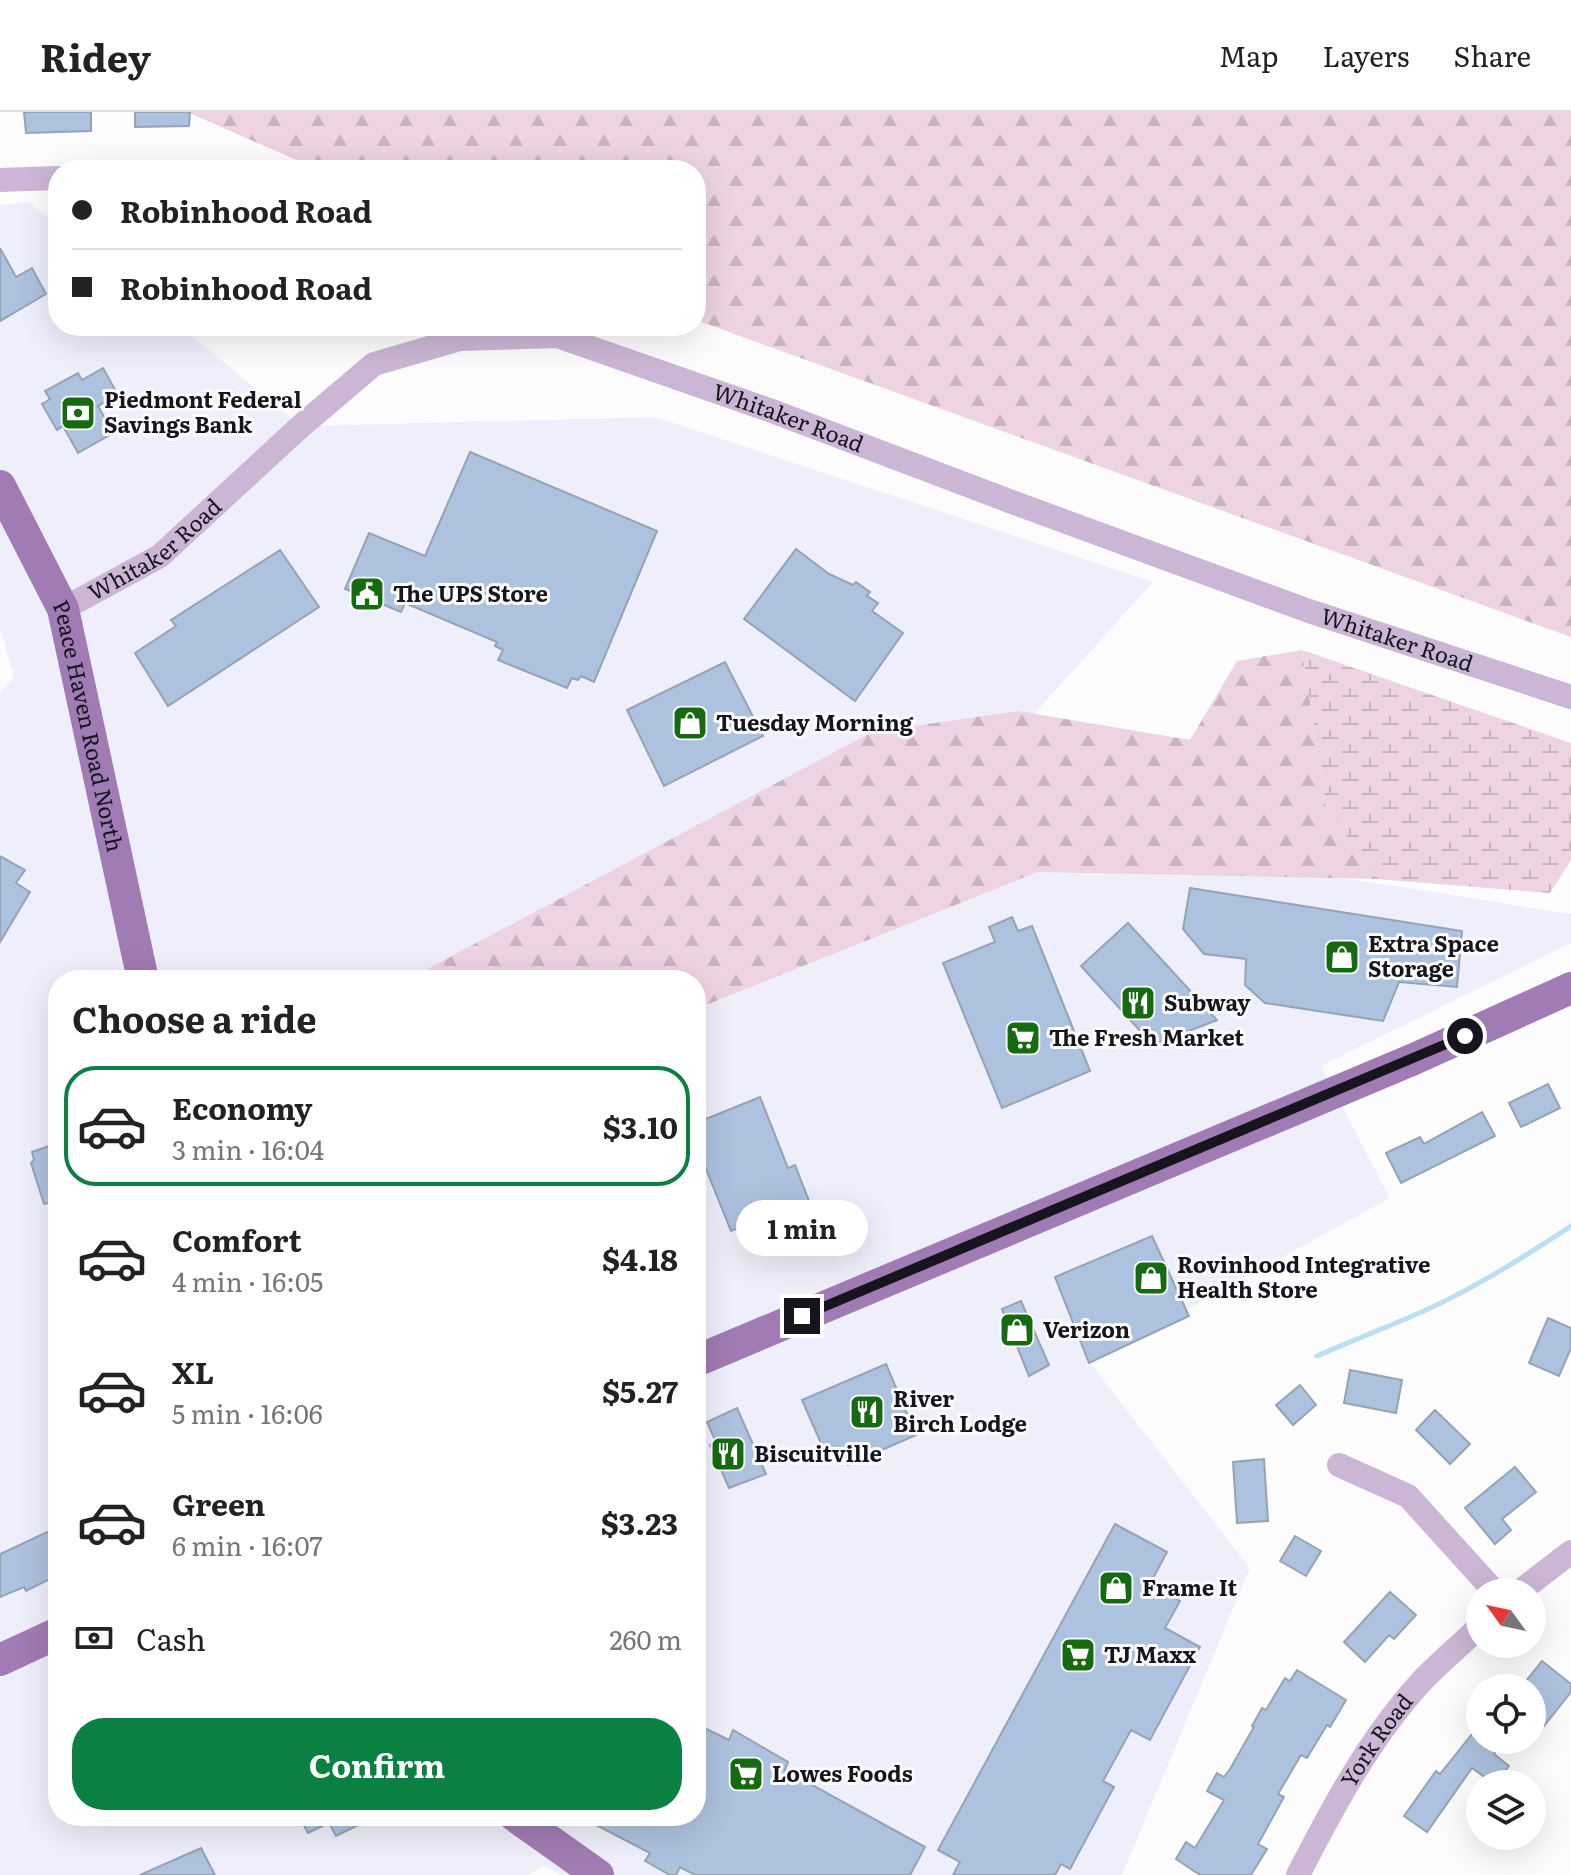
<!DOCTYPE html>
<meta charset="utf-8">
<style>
body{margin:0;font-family:Literata,serif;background:#f2f2f2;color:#222;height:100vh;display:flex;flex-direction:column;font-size:30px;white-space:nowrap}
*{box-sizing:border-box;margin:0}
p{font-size:26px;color:#767676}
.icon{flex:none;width:44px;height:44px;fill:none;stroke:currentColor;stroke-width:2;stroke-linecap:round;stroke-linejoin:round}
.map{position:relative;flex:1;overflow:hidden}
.side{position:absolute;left:48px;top:858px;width:658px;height:856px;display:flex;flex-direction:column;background:#fff;border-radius:32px;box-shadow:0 8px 32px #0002}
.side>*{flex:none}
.hud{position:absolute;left:48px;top:48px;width:658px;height:176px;border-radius:32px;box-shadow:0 8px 32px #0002;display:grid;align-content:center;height:176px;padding:0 24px;background:#fff}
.needle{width:52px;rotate:303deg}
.tools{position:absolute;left:1466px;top:1466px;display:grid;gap:16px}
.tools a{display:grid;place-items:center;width:80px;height:80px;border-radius:50%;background:#fff;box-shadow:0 8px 32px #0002;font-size:40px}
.end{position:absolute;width:36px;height:36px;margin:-18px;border:10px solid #16151d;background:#fff;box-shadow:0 0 0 4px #fff}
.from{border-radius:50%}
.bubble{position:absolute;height:56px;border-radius:28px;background:#fff;box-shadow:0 8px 32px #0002;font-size:26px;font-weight:700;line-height:56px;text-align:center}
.hud b{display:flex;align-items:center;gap:28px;height:76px;font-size:30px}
.hud b+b{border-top:2px solid #e0e0e0}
.hud i{width:20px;height:20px;background:#222}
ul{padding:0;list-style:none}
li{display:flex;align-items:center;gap:24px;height:120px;margin:0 16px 12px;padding:0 8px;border:4px solid transparent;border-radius:32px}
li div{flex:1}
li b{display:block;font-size:30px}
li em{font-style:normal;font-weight:700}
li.current{border-color:#0b8043}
li>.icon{width:72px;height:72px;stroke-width:1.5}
h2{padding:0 24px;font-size:36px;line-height:96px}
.pay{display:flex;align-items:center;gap:20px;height:88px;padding:0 24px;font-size:30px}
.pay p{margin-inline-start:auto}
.button{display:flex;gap:16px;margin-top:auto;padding:16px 24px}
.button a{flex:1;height:92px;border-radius:32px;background:#0b8043;color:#fff;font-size:32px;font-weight:700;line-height:92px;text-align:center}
header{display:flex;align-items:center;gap:48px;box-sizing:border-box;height:112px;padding:0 40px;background:#fff;border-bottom:2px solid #e0e0e0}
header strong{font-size:38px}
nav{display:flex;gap:44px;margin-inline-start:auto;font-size:28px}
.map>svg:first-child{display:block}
</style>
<header>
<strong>Ridey</strong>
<nav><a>Map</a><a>Layers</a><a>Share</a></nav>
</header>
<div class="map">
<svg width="1571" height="1763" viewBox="0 0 1571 1763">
<defs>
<pattern id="forest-firs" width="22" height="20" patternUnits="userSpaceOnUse" patternTransform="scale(2)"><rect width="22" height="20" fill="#eed3e2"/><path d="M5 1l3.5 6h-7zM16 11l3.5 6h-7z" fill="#cbb4c1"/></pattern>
<pattern id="wetland-marsh" width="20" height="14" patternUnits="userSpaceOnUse" patternTransform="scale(2)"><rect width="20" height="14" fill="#eed3e2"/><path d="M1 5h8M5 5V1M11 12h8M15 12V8" fill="none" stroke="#cbb4c1"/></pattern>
</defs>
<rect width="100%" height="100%" fill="#fcfcfc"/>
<path fill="#efeffb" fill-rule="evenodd" d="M 29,90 L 58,114 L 58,214 L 180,214 L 301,314 L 656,305 L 1153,470 L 1036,600 L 1042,679 L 1042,718 L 1571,802 L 1571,831 L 1321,954 L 1390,1086 L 1090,1251 L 1250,1456 L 1122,1763 L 560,1763 L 543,1753 L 529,1763 L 0,1763 L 0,580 L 14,565 L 0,516 L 0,93 ZM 58,868 L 696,868 L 696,1704 L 58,1704 Z"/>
<g fill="url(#forest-firs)">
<polygon points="187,0 1571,0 1571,525 696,208 696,58 319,58"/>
<polygon points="1302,538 1326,694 1376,767 1037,760 696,897 696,868 407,868 872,620 1018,599 1190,628 1237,549"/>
</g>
<polygon fill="url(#wetland-marsh)" points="1302,538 1571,631 1571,748 1550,781 1376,767 1326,694"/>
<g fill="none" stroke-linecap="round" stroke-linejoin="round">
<path stroke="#bae0f2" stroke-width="5" d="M 1317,1244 C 1346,1231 1375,1220 1403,1208 C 1462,1184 1518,1149 1571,1114"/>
</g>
<g fill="#adc2df" stroke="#96a3b5" stroke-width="2">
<polygon points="24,0 91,0 91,19 26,21"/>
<polygon points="135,0 190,0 189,14 135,15"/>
<polygon points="0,136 16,165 32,156 46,182 0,209"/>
<polygon points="103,256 118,283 98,294 113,321 78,341 63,314 57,318 42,292 50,287 45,279 78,261 82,268"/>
<polygon points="470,340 657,419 594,570 581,564 578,568 572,566 567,576 498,548 503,538 495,534 497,530 405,491 401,500 345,477 369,421 425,444"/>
<polygon points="796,437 829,462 853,473 856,470 870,480 867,484 878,491 872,499 903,521 855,589 744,507"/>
<polygon points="280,438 319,495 168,594 135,541 176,514 171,508"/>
<polygon points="725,550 763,624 664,674 627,598"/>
<polygon points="0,744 25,758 16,771 30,780 0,830"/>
<polygon points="1190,776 1462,819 1457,875 1399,870 1383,909 1265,891 1245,873 1246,847 1204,842 1183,817"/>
<polygon points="1012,805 1018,819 1032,814 1090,959 1002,996 943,851 995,830 989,815"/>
<polygon points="1128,811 1217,908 1153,933 1081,854"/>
<polygon points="1548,972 1560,996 1521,1015 1509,991"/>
<polygon points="760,985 788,1056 795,1053 811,1094 768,1112 765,1105 731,1119 696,1032 696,1011"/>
<polygon points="1482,1000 1495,1024 1401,1071 1386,1041 1420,1025 1424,1032"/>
<polygon points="58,1031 58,1090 44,1092 31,1051 34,1048 32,1040"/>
<polygon points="1152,1124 1189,1204 1089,1251 1055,1165"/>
<polygon points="1021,1189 1049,1253 1029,1264 1002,1197"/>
<polygon points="1548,1206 1571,1216 1571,1236 1559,1264 1529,1251"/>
<polygon points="886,1252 916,1323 848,1353 842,1337 833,1341 830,1333 823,1336 802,1288"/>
<polygon points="1350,1258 1402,1268 1396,1301 1344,1291"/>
<polygon points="1300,1273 1316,1293 1293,1313 1276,1293"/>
<polygon points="737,1296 766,1362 729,1376 710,1333 716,1330 707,1310"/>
<polygon points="1435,1298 1470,1332 1450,1352 1416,1318"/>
<polygon points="1264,1347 1268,1409 1237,1411 1233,1350"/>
<polygon points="1515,1355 1536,1380 1502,1407 1511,1418 1495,1432 1465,1396"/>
<polygon points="1115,1412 1167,1440 1150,1472 1180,1489 1165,1516 1200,1535 1150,1628 1131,1618 1103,1669 1114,1675 1070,1757 1061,1752 1055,1763 953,1763 960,1750 938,1738"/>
<polygon points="58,1415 58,1463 26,1479 24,1475 0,1485 0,1442"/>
<polygon points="1295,1424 1321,1439 1306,1464 1280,1449"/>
<polygon points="1390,1480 1416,1503 1394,1527 1389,1523 1365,1550 1344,1530"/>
<polygon points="1542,1549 1571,1572 1571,1580 1544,1614 1532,1604 1532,1574 1526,1569"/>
<polygon points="1297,1558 1346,1588 1330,1615 1327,1613 1307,1646 1301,1643 1278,1682 1284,1685 1258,1732 1267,1737 1251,1763 1200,1763 1176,1747 1186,1730 1195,1736 1224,1688 1207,1679 1217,1661 1224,1665 1230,1657 1254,1615 1252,1614 1262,1596 1266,1598 1285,1566 1290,1569"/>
<polygon points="696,1612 729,1628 733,1618 788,1650 785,1658 925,1735 910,1763 695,1763 680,1755 676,1763 670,1763 645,1749 650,1741 579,1704 696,1704"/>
<polygon points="1480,1612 1480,1628 1506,1628 1494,1642 1509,1654 1494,1672 1472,1656 1427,1720 1404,1704 1436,1659 1440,1662"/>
<polygon points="299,1704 377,1704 336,1724 329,1711 308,1721"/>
<polygon points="201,1736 215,1763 140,1763"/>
</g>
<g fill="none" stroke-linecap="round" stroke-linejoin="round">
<g stroke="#cbb6d5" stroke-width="24">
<polyline points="0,68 58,66"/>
<path id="s1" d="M 63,497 L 160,444 L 301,314 L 374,252 L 460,227 L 557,224 L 772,299 L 1020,393 L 1309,499 L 1571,585"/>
<polyline points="1339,1353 1408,1384 1495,1480"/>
<polyline points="1519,1480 1571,1440"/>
<path id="s2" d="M 1298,1763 C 1333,1695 1369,1627 1421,1570 C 1440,1550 1461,1533 1480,1514"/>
</g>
<g stroke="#a17bb3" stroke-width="32">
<path id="s3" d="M 0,374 L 63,497 L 143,868"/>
<polyline points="696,1249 1414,947 1571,876"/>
<polyline points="0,1548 58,1521"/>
<polyline points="515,1704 598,1763"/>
</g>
</g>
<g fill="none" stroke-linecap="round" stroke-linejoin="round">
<polyline stroke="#16151d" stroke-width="10" points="802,1204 1465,924"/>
</g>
<defs>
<symbol id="bank-square" viewBox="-11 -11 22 22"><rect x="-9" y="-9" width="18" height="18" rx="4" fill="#166a10" stroke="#fcfcfc"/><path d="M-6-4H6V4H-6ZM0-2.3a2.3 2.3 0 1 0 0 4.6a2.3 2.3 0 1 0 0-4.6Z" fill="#fff"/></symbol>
<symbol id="civic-square" viewBox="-11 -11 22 22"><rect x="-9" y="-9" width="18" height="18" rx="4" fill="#166a10" stroke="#fcfcfc"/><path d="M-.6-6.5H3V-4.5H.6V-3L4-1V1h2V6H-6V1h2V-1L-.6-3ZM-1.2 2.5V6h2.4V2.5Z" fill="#fff"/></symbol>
<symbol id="shop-square" viewBox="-11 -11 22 22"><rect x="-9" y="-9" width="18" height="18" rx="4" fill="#166a10" stroke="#fcfcfc"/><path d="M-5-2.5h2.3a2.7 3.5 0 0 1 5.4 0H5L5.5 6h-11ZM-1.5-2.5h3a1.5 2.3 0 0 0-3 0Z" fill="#fff"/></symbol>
<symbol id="restaurant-square" viewBox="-11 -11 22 22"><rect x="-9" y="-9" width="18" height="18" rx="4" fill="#166a10" stroke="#fcfcfc"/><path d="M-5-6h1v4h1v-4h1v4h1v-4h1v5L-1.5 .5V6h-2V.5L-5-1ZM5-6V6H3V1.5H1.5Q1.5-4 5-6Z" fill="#fff"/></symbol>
<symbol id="supermarket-square" viewBox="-11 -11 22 22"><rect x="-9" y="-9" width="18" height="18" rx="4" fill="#166a10" stroke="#fcfcfc"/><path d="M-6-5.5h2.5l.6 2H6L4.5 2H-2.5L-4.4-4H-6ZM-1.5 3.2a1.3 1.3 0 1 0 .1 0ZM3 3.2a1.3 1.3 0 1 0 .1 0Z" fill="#fff"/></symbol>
</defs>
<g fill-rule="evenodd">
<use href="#bank-square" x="58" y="281" width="40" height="40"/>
<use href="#civic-square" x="347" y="462" width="40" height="40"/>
<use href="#shop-square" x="670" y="591" width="40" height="40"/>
<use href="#shop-square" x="1322" y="825" width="40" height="40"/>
<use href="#restaurant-square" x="1118" y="871" width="40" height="40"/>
<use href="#supermarket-square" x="1003" y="906" width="40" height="40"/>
<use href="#shop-square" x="1131" y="1146" width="40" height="40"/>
<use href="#shop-square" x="997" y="1198" width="40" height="40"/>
<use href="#restaurant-square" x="847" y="1280" width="40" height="40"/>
<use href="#restaurant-square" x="708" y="1322" width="40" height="40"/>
<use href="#shop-square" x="1096" y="1456" width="40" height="40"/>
<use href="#supermarket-square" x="1058" y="1523" width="40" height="40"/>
<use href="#supermarket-square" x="726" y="1642" width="40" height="40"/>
</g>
<g text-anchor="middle" stroke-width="6" stroke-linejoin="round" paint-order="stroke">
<g font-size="22" font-weight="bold" fill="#16151d" stroke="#fcfcfc" text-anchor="start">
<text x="104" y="296">Piedmont Federal<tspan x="104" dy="25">Savings Bank</tspan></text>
<text x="393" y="490">The UPS Store</text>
<text x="716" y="619">Tuesday Morning</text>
<text x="1368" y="840">Extra Space<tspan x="1368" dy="25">Storage</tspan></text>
<text x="1164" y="899">Subway</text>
<text x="1049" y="934">The Fresh Market</text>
<text x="1177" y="1161">Rovinhood Integrative<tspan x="1177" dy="25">Health Store</tspan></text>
<text x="1043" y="1226">Verizon</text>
<text x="893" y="1295">River<tspan x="893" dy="25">Birch Lodge</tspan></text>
<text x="754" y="1350">Biscuitville</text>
<text x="1142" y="1484">Frame It</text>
<text x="1104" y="1551">TJ Maxx</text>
<text x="772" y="1670">Lowes Foods</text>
</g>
<g font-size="22" fill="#16151d" stroke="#fcfcfc">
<text dy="8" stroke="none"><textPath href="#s1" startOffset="830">Whitaker Road</textPath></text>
<text dy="8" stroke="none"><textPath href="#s1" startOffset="110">Whitaker Road</textPath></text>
<text dy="8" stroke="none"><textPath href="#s1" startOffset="1478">Whitaker Road</textPath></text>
<text dy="8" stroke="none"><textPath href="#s3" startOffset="258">Peace Haven Road North</textPath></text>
<text dy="8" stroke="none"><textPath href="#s2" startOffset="156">York Road</textPath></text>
</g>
</g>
</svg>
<div class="tools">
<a><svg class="needle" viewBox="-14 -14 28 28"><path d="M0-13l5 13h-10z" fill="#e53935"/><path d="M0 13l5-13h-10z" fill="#767676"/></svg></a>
<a><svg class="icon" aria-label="locate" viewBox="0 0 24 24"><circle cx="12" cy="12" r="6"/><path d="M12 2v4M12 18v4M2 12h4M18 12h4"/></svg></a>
<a><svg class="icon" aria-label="layers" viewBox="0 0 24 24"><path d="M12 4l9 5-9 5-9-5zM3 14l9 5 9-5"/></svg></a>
</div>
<i class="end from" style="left:1465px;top:924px"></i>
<i class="end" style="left:802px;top:1204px"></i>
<div class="bubble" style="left:736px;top:1088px;width:132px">1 min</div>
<div class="hud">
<b><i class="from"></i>Robinhood Road</b>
<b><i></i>Robinhood Road</b>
</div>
<section class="side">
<h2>Choose a ride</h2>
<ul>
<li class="current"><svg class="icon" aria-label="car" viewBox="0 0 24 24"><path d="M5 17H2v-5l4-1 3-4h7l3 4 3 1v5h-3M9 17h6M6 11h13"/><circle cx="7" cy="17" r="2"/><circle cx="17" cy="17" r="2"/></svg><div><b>Economy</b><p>3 min · 16:04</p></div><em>$3.10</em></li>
<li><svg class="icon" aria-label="car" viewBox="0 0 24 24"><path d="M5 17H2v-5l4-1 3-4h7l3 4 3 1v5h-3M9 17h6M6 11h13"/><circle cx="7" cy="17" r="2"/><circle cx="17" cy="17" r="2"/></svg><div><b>Comfort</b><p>4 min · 16:05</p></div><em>$4.18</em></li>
<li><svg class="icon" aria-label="car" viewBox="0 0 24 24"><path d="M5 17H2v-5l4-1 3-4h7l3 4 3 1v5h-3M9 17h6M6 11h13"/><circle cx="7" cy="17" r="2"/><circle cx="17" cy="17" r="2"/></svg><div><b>XL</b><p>5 min · 16:06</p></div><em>$5.27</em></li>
<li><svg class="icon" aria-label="car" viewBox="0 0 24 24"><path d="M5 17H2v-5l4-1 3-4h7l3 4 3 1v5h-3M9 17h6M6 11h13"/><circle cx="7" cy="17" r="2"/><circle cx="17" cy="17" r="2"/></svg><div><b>Green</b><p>6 min · 16:07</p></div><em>$3.23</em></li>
</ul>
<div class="pay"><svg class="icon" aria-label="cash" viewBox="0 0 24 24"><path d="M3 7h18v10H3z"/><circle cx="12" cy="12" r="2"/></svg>Cash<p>260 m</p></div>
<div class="button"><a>Confirm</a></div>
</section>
</div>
